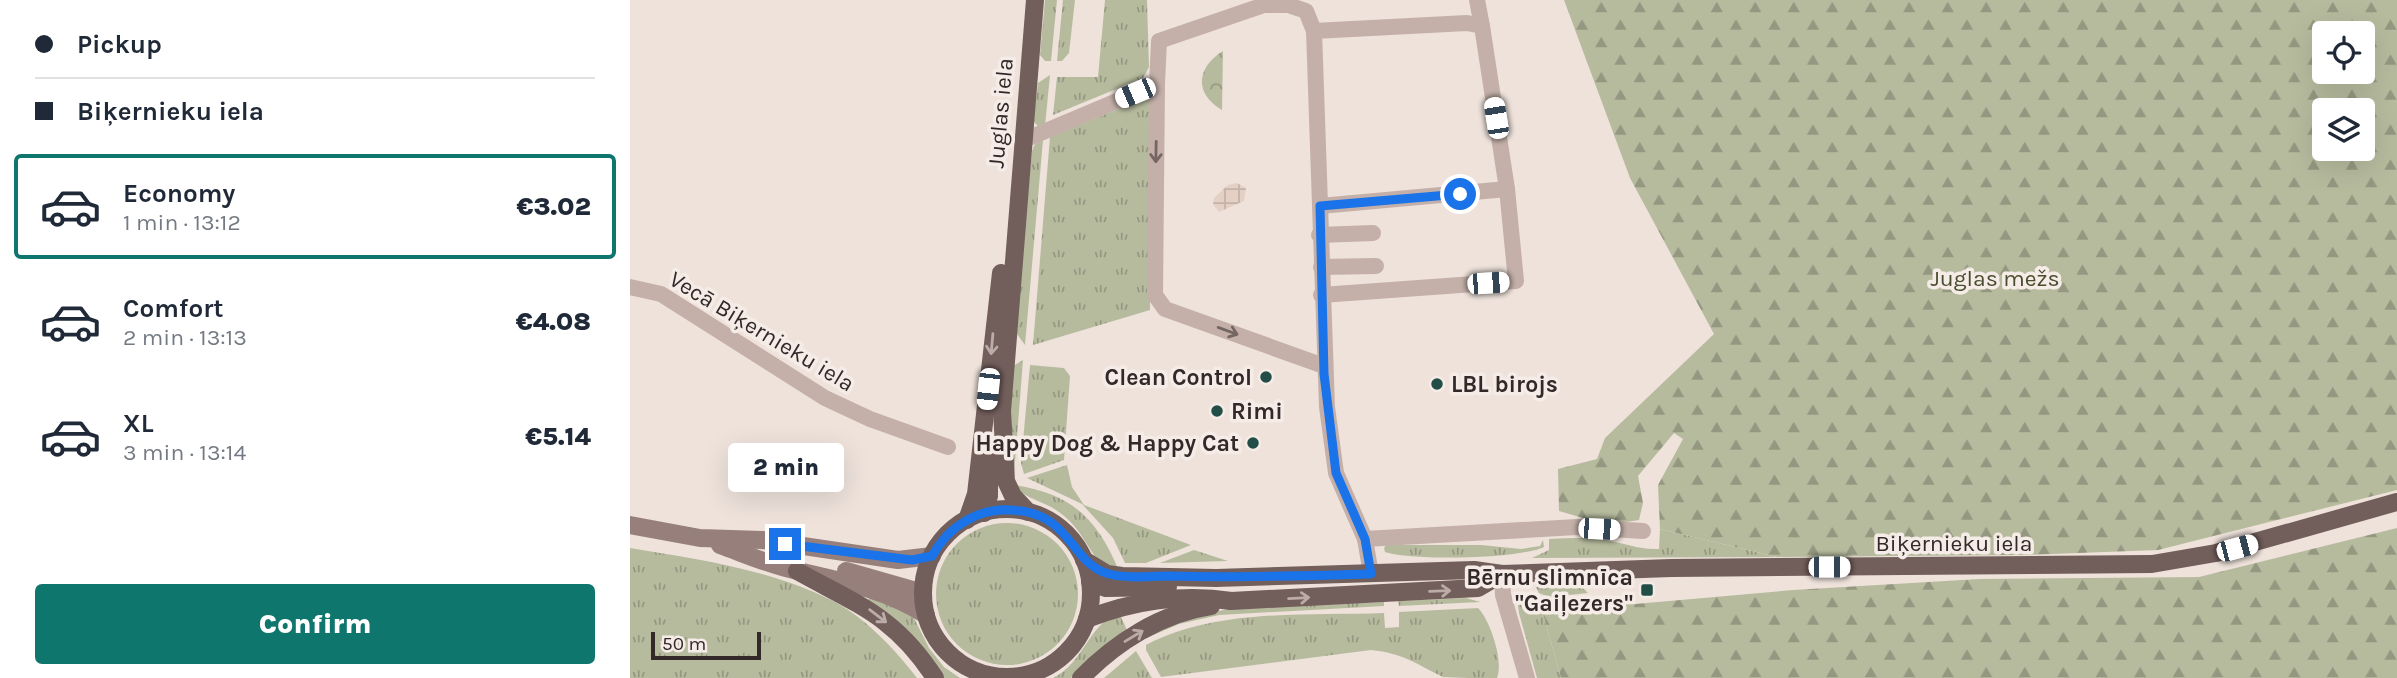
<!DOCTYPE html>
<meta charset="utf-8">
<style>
body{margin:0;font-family:Karla,sans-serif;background:#f2f2f3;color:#1f2937;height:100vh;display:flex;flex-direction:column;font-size:26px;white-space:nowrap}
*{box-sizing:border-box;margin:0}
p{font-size:23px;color:#747a83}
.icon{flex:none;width:38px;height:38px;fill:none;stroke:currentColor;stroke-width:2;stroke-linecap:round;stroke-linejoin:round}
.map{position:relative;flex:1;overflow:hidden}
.sheet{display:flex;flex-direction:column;background:#fff;width:630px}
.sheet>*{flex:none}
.hud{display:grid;align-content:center;height:154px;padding:0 35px;background:#fff}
.tools{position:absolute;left:1682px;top:21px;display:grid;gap:14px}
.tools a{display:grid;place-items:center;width:63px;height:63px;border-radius:7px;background:#fff;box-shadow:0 7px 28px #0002;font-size:35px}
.scale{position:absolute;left:21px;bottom:18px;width:110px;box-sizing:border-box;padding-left:7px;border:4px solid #322928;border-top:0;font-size:19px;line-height:24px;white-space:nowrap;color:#322928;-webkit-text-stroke:5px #f6ece7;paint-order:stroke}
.end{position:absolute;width:32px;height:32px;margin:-16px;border:9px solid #1a73e8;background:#fff;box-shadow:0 0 0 4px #fff}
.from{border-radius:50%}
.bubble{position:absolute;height:49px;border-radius:7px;background:#fff;box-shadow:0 7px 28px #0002;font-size:23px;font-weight:800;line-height:49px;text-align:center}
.car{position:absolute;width:21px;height:42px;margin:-21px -10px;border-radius:9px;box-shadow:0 0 5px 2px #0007;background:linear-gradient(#fff 24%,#345 0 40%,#fff 0 76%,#345 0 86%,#fff 0)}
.hud b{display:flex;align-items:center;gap:24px;height:66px;font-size:26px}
.hud b+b{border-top:2px solid #e0e1e3}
.hud i{width:18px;height:18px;background:#1f2937}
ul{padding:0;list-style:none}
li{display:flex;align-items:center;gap:21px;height:105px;margin:0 14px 10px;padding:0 21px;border:4px solid transparent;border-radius:7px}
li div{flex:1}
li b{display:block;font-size:26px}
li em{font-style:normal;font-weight:800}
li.selected{border-color:#0f766e}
li>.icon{width:63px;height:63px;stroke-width:1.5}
.button{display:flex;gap:14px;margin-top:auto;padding:14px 35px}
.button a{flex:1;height:80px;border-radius:7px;background:#0f766e;color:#fff;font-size:28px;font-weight:800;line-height:80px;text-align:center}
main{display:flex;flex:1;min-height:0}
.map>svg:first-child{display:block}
</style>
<main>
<section class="sheet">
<div class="hud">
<b><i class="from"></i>Pickup</b>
<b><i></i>Biķernieku iela</b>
</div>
<ul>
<li class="selected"><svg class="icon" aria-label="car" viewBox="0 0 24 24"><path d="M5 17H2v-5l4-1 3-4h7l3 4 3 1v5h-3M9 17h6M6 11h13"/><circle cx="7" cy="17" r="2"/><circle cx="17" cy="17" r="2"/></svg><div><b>Economy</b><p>1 min · 13:12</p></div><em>€3.02</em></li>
<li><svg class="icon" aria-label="car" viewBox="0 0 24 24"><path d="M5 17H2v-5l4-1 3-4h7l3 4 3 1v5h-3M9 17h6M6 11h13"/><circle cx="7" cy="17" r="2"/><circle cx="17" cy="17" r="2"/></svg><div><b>Comfort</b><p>2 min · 13:13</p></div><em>€4.08</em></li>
<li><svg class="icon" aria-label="car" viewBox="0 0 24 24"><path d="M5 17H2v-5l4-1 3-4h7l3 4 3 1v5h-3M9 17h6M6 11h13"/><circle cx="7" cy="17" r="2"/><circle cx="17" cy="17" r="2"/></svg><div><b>XL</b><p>3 min · 13:14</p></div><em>€5.14</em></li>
</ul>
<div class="button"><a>Confirm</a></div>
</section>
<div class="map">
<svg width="1767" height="678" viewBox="0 0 1767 678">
<defs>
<pattern id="grass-tufts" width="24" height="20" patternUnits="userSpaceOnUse" patternTransform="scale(1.75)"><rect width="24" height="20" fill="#b7bb9e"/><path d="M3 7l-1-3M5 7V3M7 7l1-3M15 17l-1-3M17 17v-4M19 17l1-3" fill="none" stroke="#959881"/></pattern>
<pattern id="forest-firs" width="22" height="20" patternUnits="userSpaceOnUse" patternTransform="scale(1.75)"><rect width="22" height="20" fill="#b7bb9e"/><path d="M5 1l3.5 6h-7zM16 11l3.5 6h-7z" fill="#959881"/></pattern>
<pattern id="park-crowns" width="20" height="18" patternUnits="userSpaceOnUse" patternTransform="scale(1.75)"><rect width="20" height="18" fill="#b7bb9e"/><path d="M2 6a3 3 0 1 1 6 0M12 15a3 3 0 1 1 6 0" fill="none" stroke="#959881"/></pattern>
<pattern id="plaza-grid" width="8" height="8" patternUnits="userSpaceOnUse" patternTransform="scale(1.75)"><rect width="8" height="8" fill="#e4d0c4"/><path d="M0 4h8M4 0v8" fill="none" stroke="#c4b3a8"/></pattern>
</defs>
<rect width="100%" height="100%" fill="#eee2db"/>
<g fill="url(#grass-tufts)">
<polygon points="415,0 427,0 421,61 415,61 410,55"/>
<polygon points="433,0 445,0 439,53 432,61 427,61"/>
<polygon points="475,0 517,0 519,67 513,78 423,115 427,77 468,77"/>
<polygon points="420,75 415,126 408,126 403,121 408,83"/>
<polygon points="517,97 520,101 520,310 403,345 420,137"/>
<polygon points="413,140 395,345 385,331 402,151 405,144"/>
<polygon points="393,360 384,474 378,455 383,366"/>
<polygon points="400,365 434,368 440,376 434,460 394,474 391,463"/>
<polygon points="437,465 442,487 454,505 561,545 516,563 495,563 483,538 452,504 397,478"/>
<path d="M 384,485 C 442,494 467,518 489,571 C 482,567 470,563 465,556 C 452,538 447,524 426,510 C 411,500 396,500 384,485 Z"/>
<circle cx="377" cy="594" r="71"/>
<path d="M 1030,529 L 1147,557 L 902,558 L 919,550 L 919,539 C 938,538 956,537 975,540 C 994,543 1010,550 1029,549 Z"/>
<path d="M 913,540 L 914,547 C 888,559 783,561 755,552 L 754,548 L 756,545 L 851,545 L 891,549 L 910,546 Z"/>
<path d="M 0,548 C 66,559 138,569 199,599 C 234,616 264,648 287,678 L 0,678 Z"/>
<polygon points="564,550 598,561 530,563"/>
<polygon points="906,587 953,588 958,593 919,597 909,593"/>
<path d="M 241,594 L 282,614 L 299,648 L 314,667 L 330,678 L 314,678 C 295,647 269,620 238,600 Z"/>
<polygon points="836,598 850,602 769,606 768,601"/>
<path d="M 754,602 L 754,606 L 589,615 L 549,624 L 512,640 C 565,597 686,605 754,602 Z"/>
<polygon points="910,603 931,678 907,678 889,613 888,605"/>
<path d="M 848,608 C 860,620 874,661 867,678 C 852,678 826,678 813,677 C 786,664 773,653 741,650 L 531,677 L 516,650 L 516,645 C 587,608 676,616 754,613 L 755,628 L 769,627 L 769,612 Z"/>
<path d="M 489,613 L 497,630 L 455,663 L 441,678 L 423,678 C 454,663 459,623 489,613 Z"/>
<polygon points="506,651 522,678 474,678"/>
</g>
<g fill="url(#forest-firs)" fill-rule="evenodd">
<path d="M 934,0 L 1767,0 L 1767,490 L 1528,550 L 1397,555 L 1147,557 L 1030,529 L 1028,485 L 1053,439 L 1044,433 L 1008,476 L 1013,503 L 1009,520 L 977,525 L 929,511 L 928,469 L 967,459 L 975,438 L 1084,334 L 1000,178 ZM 1694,33 L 1732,33 L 1732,72 L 1694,72 ZM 1694,110 L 1732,110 L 1732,149 L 1694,149 Z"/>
<polygon points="1767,528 1767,678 931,678 910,603 1005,604 1163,590 1349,579 1569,577"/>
</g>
<path fill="url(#park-crowns)" d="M 593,51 L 592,110 C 563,93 567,67 593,51 Z"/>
<polygon fill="url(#plaza-grid)" points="607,183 616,188 614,201 589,212 583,204 584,198 598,185"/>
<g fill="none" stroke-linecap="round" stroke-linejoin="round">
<g stroke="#c4b0a9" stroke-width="16">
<polyline points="847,0 852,26"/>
<polyline points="684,31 837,23 852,26 877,189 886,281 691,295"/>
<polyline points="527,84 525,295 535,309 694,366"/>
<polyline points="392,141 527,84 529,41 634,5 658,5 676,11 684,31 697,407 706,473 735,539 741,574"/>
<polyline points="690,206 877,189"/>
<polyline points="689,235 743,233"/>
<polyline points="691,267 746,266"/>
<polyline points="0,287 31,294 195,398 240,419 318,447"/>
<polyline points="735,539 947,527 1013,531"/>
<polyline points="872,574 873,595 897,678"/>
</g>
<g stroke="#97807b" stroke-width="18">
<polyline points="0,525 70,538 132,540 268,560 302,556"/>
<path d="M 90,545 C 115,554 142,566 168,571 C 212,581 257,590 296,615"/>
<polyline points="216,571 293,593"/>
</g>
<g stroke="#725e5b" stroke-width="18">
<circle cx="377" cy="593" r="84"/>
<polyline points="398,512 383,496 376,481 372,411 405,0"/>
<polyline points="354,513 359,496 359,460"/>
<polyline points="337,520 346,494 371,273"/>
<polyline points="454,560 477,574 492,576 586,578 844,570 872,574 1041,568 1522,564 1586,553 1767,502"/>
<path d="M 167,571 C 228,605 265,616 305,678"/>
<polyline points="460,582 476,588 538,587"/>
<path d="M 457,619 C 502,601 553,593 601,601 L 848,588 L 872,574"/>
<path d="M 451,678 C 485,643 531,613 581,606"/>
</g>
</g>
<defs><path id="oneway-shaft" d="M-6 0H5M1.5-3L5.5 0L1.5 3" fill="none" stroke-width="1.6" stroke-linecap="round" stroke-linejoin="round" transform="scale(1.75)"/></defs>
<g stroke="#746662">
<use href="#oneway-shaft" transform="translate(526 152) rotate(91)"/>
<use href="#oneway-shaft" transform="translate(598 331) rotate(20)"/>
</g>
<g stroke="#bbaca8">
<use href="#oneway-shaft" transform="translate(362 344) rotate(95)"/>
<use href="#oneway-shaft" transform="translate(810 591) rotate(-2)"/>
<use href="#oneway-shaft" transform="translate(669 598) rotate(-3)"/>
<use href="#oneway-shaft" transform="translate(248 616) rotate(37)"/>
<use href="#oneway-shaft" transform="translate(504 636) rotate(-31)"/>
</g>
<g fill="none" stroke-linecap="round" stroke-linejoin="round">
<path stroke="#1a73e8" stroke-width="9" d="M 155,544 L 282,560 L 302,556 C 318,527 347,508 381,510 C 442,512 440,564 479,574 C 498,579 519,576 538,576 C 606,578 673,576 741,574 L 735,539 L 706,473 L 694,374 L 690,206 L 830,194"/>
</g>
<g fill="#234e48" stroke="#f6ece7" stroke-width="2.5">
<circle cx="636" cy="377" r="7"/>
<circle cx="807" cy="384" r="7"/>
<circle cx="587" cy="411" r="7"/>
<circle cx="623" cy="443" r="7"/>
<rect x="1010" y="583" width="14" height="14" rx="3.5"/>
</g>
<g text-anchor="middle" stroke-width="7" stroke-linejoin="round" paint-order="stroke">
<g font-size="23" fill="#322928" stroke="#f6ece7">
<text transform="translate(370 113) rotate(-85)" y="8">Juglas iela</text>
<text transform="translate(132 331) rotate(31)" y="8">Vecā Biķernieku iela</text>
<text x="1324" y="551">Biķernieku iela</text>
</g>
<g font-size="23" fill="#484d2f" stroke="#f6ece7">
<text x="1365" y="286">Juglas mežs</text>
</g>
<g font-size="23" font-weight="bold" fill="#322928" stroke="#f6ece7" text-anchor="end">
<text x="622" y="385">Clean Control</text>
<text x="821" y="392" text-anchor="start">LBL birojs</text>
<text x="601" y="419" text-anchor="start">Rimi</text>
<text x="609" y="451">Happy Dog &amp; Happy Cat</text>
<text x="1003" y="585">Bērnu slimnīca<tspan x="1003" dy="26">"Gaiļezers"</tspan></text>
</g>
</g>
</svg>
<div class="tools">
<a><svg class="icon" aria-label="locate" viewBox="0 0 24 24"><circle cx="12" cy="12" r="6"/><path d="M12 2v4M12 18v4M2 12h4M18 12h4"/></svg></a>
<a><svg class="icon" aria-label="layers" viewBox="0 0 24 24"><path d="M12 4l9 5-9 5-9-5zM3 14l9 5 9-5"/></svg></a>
</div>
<div class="scale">50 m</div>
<i class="end from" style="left:830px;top:194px"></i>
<i class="end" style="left:155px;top:544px"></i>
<div class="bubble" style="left:98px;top:443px;width:116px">2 min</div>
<i class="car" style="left:505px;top:93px;rotate:247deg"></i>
<i class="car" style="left:866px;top:118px;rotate:351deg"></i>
<i class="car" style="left:858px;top:283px;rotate:86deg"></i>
<i class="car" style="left:358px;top:389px;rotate:186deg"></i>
<i class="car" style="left:969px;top:529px;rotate:93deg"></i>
<i class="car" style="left:1607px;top:548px;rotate:75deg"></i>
<i class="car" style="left:1199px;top:567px;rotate:90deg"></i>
</div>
</main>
